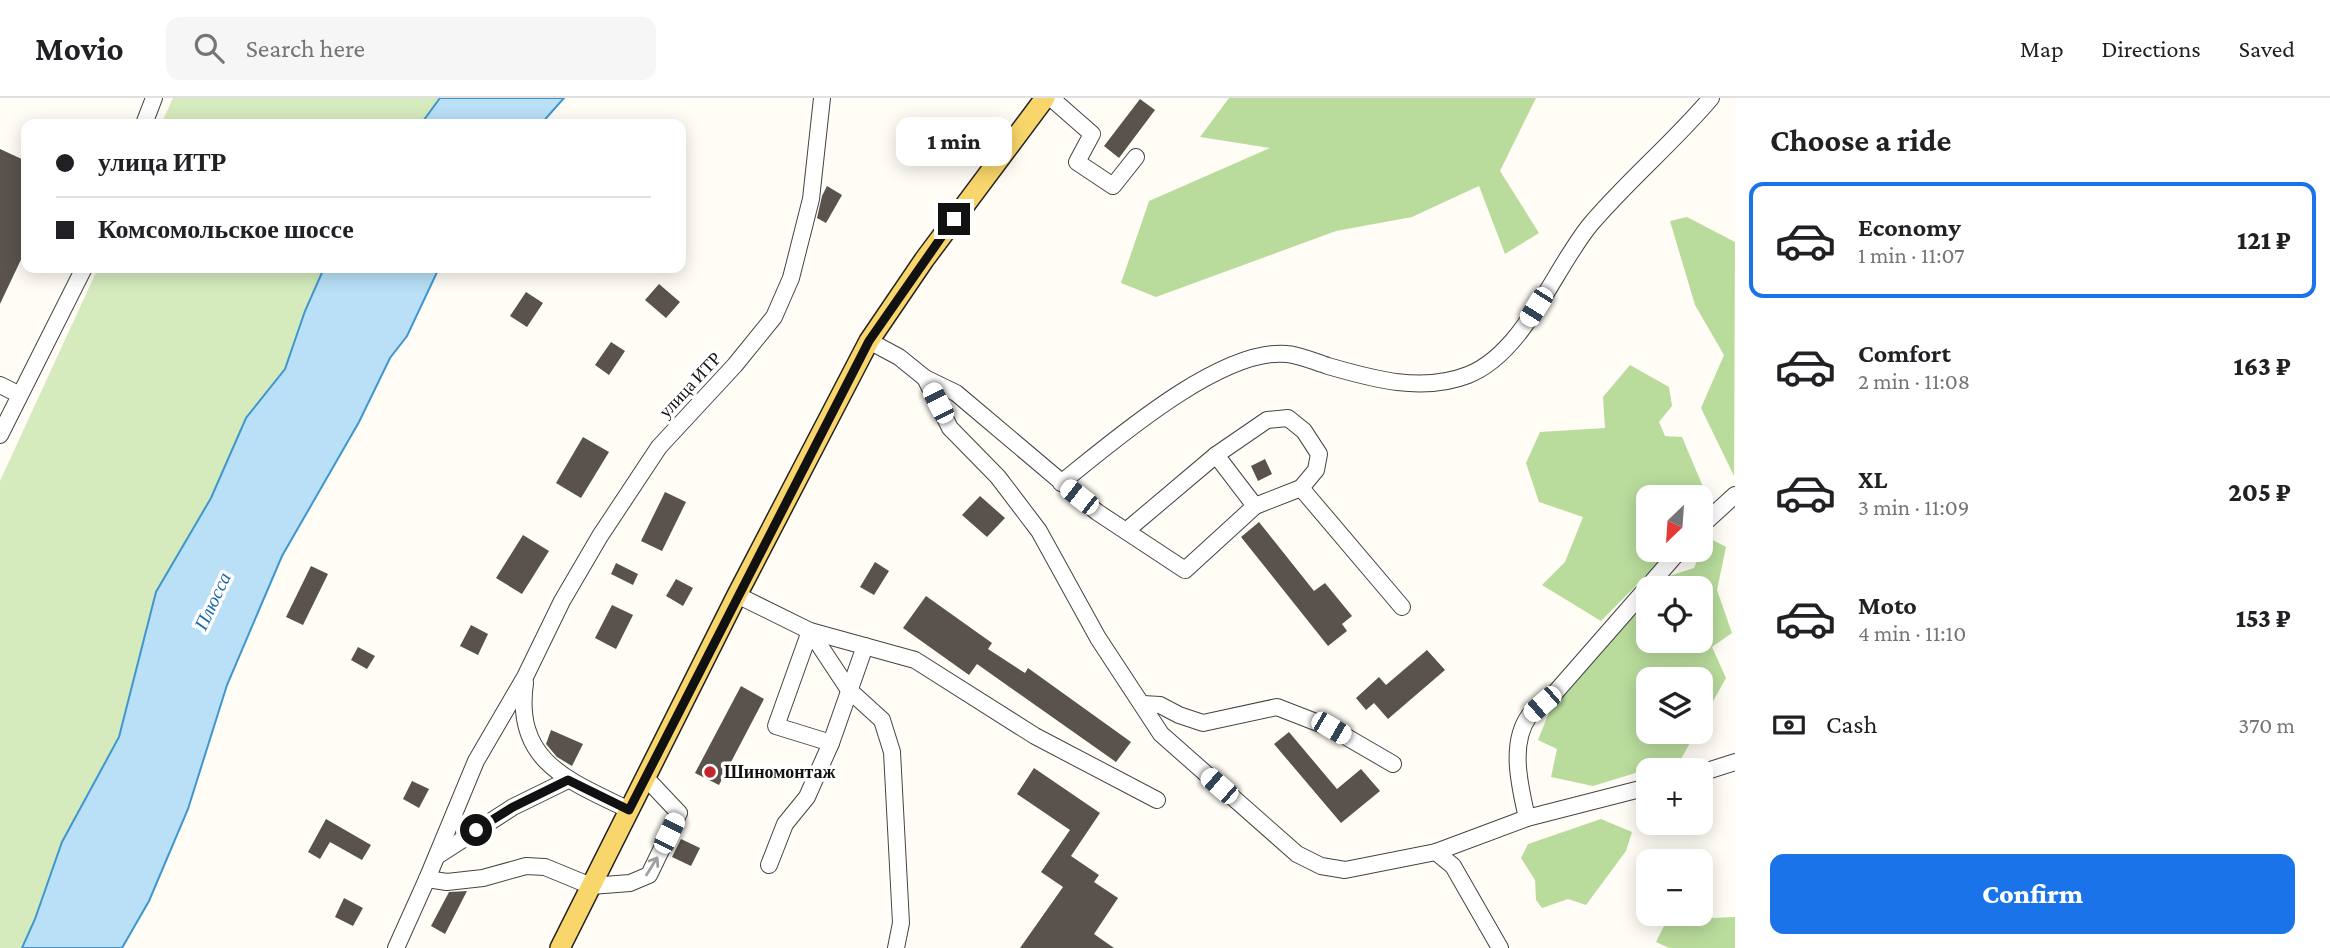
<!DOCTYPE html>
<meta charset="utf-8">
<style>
body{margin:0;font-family:"Crimson Pro",serif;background:#f6f6f6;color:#202124;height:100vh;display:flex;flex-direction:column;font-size:26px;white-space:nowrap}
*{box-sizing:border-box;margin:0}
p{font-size:23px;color:#757577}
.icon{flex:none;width:38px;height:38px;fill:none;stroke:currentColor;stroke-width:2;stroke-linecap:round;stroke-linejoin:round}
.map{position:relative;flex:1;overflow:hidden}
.drawer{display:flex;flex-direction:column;background:#fff;width:595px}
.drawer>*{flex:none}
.top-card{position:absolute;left:21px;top:21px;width:665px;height:154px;border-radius:14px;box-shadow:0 4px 18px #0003;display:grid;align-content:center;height:154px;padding:0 35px;background:#fff}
.needle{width:46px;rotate:205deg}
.fabs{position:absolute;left:1636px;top:387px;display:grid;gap:14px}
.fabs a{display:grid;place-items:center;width:77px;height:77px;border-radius:14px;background:#fff;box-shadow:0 4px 18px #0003;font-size:35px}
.end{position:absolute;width:32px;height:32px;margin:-16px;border:9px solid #111;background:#fff;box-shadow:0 0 0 4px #fff}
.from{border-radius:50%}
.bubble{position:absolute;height:49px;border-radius:14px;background:#fff;box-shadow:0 4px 18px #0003;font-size:23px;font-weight:800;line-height:49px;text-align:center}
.car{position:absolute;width:21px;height:42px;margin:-21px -10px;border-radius:9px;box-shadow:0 0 5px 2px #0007;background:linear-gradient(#fff 24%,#345 0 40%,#fff 0 76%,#345 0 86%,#fff 0)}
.top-card b{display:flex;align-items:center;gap:24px;height:66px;font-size:26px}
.top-card b+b{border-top:2px solid #e0e0e0}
.top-card i{width:18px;height:18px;background:#202124}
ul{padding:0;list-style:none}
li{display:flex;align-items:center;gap:21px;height:116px;margin:0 14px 10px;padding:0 21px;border:4px solid transparent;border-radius:14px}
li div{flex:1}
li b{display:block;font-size:26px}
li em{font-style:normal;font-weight:800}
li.current{border-color:#1a73e8}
li>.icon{width:63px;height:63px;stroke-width:1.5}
h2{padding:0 35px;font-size:32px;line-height:84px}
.pay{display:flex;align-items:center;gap:18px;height:77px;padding:0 35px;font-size:26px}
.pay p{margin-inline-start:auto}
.button{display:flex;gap:14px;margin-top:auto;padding:14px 35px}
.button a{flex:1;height:80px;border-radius:14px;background:#1a73e8;color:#fff;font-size:28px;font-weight:800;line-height:80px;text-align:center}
header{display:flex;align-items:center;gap:42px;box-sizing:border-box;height:98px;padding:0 35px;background:#fff;border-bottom:2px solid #e0e0e0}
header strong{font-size:33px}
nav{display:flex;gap:38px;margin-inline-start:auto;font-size:24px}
.search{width:490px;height:63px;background:#f6f6f6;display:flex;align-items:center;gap:18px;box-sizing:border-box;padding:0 24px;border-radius:14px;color:#757577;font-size:26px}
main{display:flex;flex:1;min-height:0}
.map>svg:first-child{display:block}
</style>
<header>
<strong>Movio</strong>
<div class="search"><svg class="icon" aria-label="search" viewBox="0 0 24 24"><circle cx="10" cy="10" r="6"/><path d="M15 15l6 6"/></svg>Search here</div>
<nav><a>Map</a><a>Directions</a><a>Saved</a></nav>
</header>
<main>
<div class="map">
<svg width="1735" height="850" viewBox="0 0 1735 850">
<rect width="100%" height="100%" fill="#fffdf5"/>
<g fill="#d5ebbd">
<polygon points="173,0 440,0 421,26 161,26"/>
<polygon points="98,170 324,170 305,213 285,271 246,320 211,400 156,494 119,639 62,744 35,821 22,850 0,850 0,383"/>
</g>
<g fill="#b9dc9c">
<polygon points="1229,0 1536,0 1500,73 1539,135 1505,156 1479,88 1412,119 1336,133 1156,199 1121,185 1149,103 1270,50 1200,39"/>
<polygon points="1687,119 1735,144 1734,378 1701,310 1724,257 1695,207 1670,123"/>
<polygon points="1630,267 1669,289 1672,308 1659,324 1665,338 1682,339 1712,410 1701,421 1701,399 1648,399 1648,452 1671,452 1601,523 1542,487 1565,464 1583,419 1539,404 1526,365 1540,334 1605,330 1603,299"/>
<polygon points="1707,439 1726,449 1717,492 1732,535 1712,549 1726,580 1701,625 1701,581 1648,581 1648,634 1696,634 1681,661 1593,688 1551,679 1557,651 1538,642 1554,602 1648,500 1648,542 1701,542 1701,490 1657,490 1669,478 1694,470"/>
<polygon points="1601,721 1632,734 1626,753 1586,807 1568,801 1542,810 1536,802 1535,782 1521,760 1528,746"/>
<polygon points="1701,815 1712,820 1735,819 1735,850 1669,850 1656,844 1670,816"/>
</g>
<g fill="#b9e0f7" stroke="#3f96cf" stroke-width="2">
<polygon points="440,0 564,0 541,26 421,26"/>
<polygon points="324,170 439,170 407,238 390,260 359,324 282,458 227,587 188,711 149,803 122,850 22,850 35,821 62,744 119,639 156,494 211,400 246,320 285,271 305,213"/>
</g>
<g fill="#5a524d">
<polygon points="1140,1 1155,12 1119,60 1104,48"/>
<polygon points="0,51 26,63 26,151 0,206"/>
<polygon points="827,88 842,97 826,125 817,120 822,98"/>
<polygon points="659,186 680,204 666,220 645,202"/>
<polygon points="526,194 543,205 527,229 510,218"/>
<polygon points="611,244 625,253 609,277 595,267"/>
<polygon points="583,339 609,354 581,400 556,385"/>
<polygon points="1265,361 1272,376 1258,383 1251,368"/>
<polygon points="665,394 686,404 662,453 641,443"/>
<polygon points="980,398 1005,420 987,439 962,417"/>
<polygon points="1259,424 1314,493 1325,485 1352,518 1342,526 1347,533 1328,548 1241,439"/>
<polygon points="523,437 549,453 522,496 496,480"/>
<polygon points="875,464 889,473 874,497 860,489"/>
<polygon points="616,465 638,476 633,487 611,476"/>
<polygon points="311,468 328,476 303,527 286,519"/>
<polygon points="676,481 693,490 683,508 666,498"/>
<polygon points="926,498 992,545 988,551 1025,575 1028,570 1131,644 1116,664 977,566 969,577 903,530"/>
<polygon points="612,507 633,517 616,551 595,540"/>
<polygon points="471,527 488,536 478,557 460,548"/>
<polygon points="358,549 375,558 367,571 351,562"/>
<polygon points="1427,552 1445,572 1388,621 1374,605 1366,612 1356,600 1379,579 1386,587"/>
<polygon points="741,588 764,601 719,687 695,675"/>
<polygon points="551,632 583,646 572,668 557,659 546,646"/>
<polygon points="1289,634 1337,691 1361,671 1380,693 1341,725 1274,646"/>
<polygon points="1034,670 1100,715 1071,758 1099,777 1094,784 1118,800 1094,836 1114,850 1020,850 1063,789 1041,774 1070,732 1017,696"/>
<polygon points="412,683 429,691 419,710 403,701"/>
<polygon points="326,721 371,747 362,762 330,744 320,761 308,754"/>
<polygon points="681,741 700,750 691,768 672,759"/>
<polygon points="467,793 445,836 431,828 449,794"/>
<polygon points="344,800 363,810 353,828 335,819"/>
</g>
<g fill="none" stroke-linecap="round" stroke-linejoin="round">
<defs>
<g id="minor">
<polyline points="1051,0 1092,36 1077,64 1113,88 1136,59"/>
<polyline points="144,26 154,0"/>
<polyline points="869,243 899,259 925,280 950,330 998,379 1039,433 1098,540 1161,636 1297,756 1321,768 1345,772 1436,754 1527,720 1648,689"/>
<polyline points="925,280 956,295 1097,414 1185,472 1255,408 1301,390 1402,509"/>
<polyline points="0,287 18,296"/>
<polyline points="0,337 84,170"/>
<polyline points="1216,357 1255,408"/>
<path d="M 1061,385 C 1111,345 1221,249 1287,256 C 1300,257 1315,264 1328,268 C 1373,281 1422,295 1468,277 C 1524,255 1554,171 1590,127 C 1628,82 1673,45 1711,0"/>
<polyline points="1701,428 1735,397"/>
<polyline points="1126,433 1216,357 1267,322 1288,320 1304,333 1319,356 1316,372 1301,390"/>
<polyline points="737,497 810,533 915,562 1035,638 1157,702"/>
<polyline points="810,533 849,592 882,622 892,654 901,825 896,850"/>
<polyline points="810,533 776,628 831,645"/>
<path d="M 525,585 C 514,664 568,682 629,712"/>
<polyline points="1143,606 1160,607 1179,617 1203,625 1277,609 1331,630 1393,666"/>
<polyline points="1701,675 1735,664"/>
<path d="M 1527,720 C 1520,689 1509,646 1529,618 C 1535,609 1546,603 1554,596 L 1680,452"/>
<polyline points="1436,754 1453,768 1500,850"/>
<polyline points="437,758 513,709 568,682"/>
<polyline points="769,767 785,726 807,699 831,645 865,548"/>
<polyline points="427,781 447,784 483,780 526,768 545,769 591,788 630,785 649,777 679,715 645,679"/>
<polyline points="396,850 427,781 476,663 525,579 562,503 600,438 659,349 735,267 774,219 791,180 811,101 822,0"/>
</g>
<polyline id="major" points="560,850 737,497 869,243 924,162 1045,0"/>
</defs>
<use href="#minor" stroke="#444" stroke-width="18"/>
<use href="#major" stroke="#222" stroke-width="22"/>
<use href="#minor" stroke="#fff" stroke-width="16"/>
<use href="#major" stroke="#f9d66b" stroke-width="19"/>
</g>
<defs><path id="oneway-shaft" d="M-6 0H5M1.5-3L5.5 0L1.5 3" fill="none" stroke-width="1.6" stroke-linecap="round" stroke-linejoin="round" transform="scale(1.75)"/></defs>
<use stroke="#a0a0a0" href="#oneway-shaft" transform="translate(652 768) rotate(-58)"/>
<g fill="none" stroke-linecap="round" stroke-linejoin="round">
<polyline stroke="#111" stroke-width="9" points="476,732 513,709 568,682 629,712 869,243 954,121"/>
</g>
<circle fill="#c4262e" stroke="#fff" stroke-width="2.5" cx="710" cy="674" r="7"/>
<g text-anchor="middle" stroke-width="7" stroke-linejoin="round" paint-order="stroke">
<g font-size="18" fill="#111" stroke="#fff">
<text transform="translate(690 287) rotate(-47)" y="6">улица ИТР</text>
</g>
<g font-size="18" font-weight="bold" fill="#111" stroke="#fff" text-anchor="start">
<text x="724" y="680">Шиномонтаж</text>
</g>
<g font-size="19" font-style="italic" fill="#1768a6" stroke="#fff">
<text transform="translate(212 503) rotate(-65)" y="7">Плюсса</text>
</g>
</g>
</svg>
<div class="fabs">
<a><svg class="needle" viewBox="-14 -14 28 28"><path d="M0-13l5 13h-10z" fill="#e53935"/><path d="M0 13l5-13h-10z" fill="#757577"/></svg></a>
<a><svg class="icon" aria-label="locate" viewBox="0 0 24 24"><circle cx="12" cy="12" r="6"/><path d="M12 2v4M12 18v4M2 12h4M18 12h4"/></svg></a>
<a><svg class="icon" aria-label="layers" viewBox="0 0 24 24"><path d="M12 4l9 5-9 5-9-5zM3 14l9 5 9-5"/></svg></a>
<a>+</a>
<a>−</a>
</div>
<i class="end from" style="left:476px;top:732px"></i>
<i class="end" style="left:954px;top:121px"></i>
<div class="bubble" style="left:896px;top:19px;width:116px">1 min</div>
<i class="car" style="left:1536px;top:209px;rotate:212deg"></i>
<i class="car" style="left:938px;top:305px;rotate:333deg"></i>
<i class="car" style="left:1079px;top:399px;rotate:308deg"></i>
<i class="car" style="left:1542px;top:606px;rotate:229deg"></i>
<i class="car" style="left:1331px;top:630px;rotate:120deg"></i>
<i class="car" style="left:1219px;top:688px;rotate:311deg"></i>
<i class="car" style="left:669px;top:735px;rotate:26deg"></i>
<div class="top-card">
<b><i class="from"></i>улица ИТР</b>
<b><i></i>Комсомольское шоссе</b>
</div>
</div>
<section class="drawer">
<h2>Choose a ride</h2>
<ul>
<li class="current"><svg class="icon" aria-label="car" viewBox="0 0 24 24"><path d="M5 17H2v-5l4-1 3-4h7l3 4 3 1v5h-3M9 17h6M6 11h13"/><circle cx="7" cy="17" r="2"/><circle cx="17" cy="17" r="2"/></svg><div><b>Economy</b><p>1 min · 11:07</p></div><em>121 ₽</em></li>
<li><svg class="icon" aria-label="car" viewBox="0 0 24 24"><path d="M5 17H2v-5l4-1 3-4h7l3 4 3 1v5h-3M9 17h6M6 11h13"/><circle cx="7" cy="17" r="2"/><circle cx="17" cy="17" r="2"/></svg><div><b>Comfort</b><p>2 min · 11:08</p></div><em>163 ₽</em></li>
<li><svg class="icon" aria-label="car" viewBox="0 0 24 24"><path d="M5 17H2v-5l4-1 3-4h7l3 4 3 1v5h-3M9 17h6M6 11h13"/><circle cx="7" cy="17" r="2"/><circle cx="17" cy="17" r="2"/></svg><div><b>XL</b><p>3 min · 11:09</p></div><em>205 ₽</em></li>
<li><svg class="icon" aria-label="car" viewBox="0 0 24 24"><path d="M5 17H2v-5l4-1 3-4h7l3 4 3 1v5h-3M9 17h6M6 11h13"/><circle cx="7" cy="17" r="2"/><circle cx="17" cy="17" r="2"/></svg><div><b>Moto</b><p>4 min · 11:10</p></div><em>153 ₽</em></li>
</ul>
<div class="pay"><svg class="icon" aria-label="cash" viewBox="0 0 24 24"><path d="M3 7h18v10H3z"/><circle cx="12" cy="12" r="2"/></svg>Cash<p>370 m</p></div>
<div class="button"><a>Confirm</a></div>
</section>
</main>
